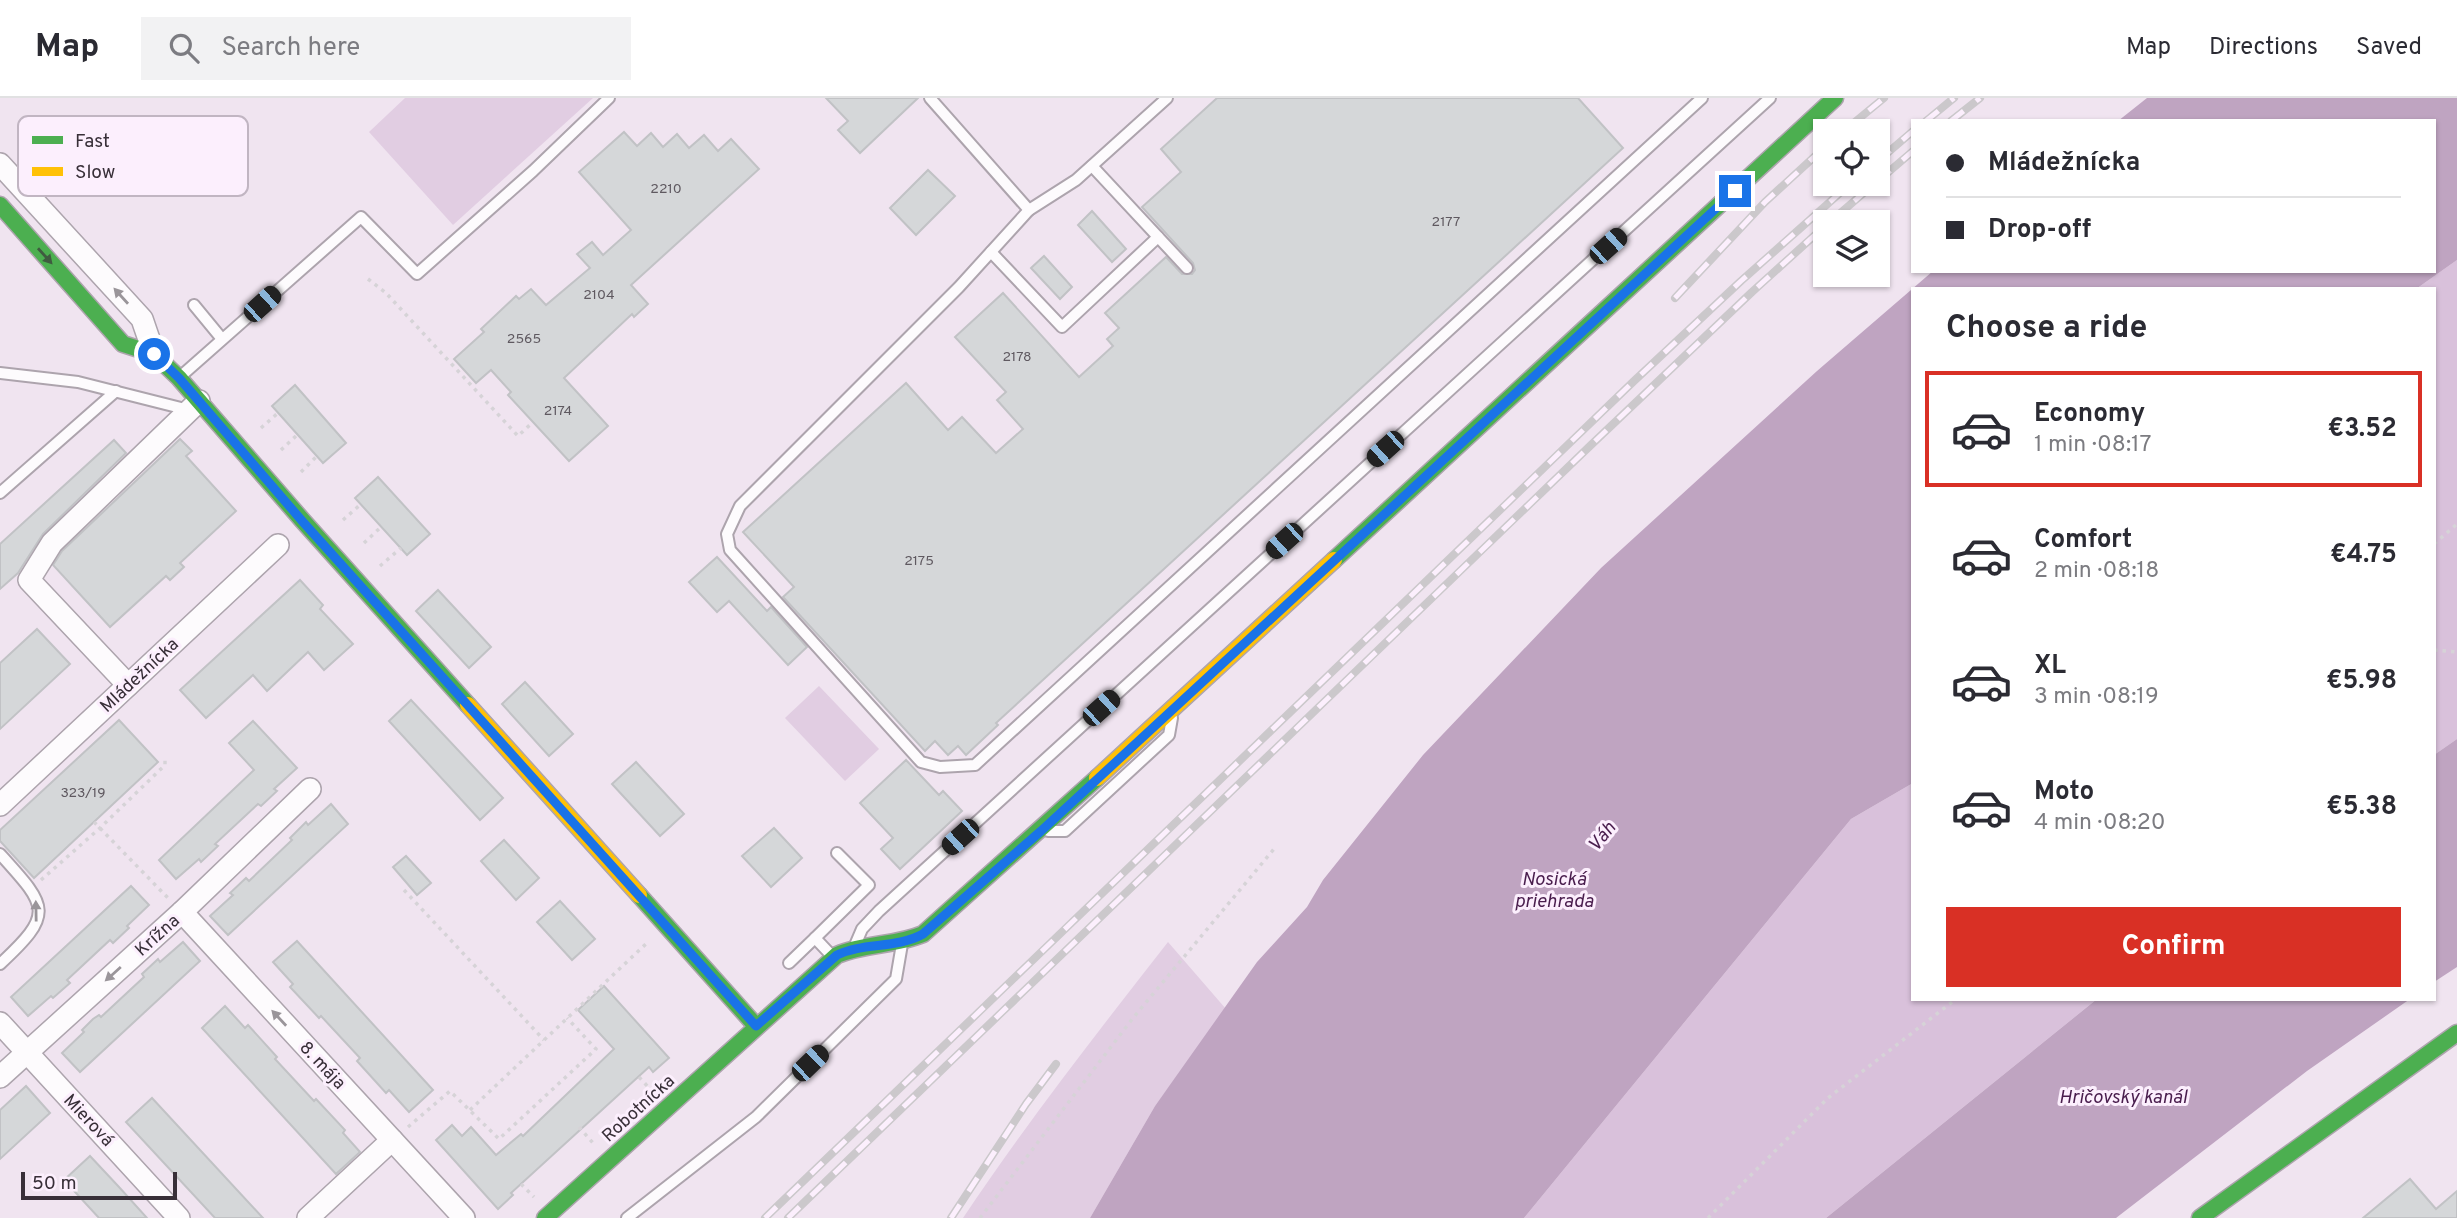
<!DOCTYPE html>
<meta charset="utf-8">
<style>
body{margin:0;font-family:Overpass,sans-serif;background:#f2f2f3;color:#2b2b33;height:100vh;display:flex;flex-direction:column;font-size:26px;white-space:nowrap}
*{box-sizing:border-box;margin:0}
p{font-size:23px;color:#7c7c81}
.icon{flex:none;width:38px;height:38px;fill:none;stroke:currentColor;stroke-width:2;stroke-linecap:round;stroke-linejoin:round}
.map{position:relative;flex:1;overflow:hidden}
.panel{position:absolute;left:1911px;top:189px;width:525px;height:714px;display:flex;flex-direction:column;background:#fff;border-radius:0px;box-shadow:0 2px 5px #0004}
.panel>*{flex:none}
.top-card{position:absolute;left:1911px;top:21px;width:525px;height:154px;border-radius:0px;box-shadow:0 2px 5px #0004;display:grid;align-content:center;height:154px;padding:0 35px;background:#fff}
.buttons{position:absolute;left:1813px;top:21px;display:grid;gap:14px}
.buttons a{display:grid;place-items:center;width:77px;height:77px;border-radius:0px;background:#fff;box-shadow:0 2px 5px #0004;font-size:35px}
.scale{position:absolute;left:21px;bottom:18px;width:156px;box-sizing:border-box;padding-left:7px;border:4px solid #382f38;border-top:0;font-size:19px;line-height:24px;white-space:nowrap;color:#382f38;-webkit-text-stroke:5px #fceffd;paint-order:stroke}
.end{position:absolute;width:32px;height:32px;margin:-16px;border:9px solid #1a73e8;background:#fff;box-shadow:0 0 0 4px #fff}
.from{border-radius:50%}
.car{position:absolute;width:21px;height:42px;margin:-21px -10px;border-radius:9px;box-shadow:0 0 5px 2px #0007;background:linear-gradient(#222 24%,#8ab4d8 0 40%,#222 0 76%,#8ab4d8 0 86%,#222 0)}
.top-card b{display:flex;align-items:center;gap:24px;height:66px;font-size:26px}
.top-card b+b{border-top:2px solid #e1e1e2}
.top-card i{width:18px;height:18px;background:#2b2b33}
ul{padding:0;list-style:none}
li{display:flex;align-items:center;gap:21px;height:116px;margin:0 14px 10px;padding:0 21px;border:4px solid transparent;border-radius:0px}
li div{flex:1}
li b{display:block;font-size:26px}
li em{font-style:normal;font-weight:700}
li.selected{border-color:#d93025}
li>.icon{width:63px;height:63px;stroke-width:1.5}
h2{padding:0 35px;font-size:32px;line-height:84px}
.button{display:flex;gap:14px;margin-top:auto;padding:14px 35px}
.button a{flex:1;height:80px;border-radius:0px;background:#d93025;color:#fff;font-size:28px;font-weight:700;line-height:80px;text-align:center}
header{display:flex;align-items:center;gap:42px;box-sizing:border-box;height:98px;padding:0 35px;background:#fff;border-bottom:2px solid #e1e1e2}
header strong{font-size:33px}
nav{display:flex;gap:38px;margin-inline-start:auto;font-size:24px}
.search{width:490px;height:63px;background:#f2f2f3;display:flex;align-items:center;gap:18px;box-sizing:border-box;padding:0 24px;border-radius:0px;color:#7c7c81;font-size:26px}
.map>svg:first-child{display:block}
</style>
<header>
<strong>Map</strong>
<div class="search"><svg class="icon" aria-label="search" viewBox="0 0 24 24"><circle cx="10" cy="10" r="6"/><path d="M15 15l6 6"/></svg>Search here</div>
<nav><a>Map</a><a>Directions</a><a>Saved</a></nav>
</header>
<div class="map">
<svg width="2457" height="1120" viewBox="0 0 2457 1120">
<rect width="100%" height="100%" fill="#f0e4f0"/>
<g fill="#e1cde2">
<polygon points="405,0 593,0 453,127 369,34"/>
<polygon points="819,588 879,651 845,683 785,620"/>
<path d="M 1168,844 L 1226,911 L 1155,1008 L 1090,1120 L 963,1120 C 1027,1024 1097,935 1168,844 Z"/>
</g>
<g fill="#d9c1db">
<polygon points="2457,162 2457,641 2434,657 2434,191 2416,191"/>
<polygon points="1913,685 1913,901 2097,901 1826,1120 1524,1120 1851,721"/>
</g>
<g fill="#bfa4c1">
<polygon points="2147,0 2457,0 2457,162 2416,191 1913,191 1913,685 1851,721 1524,1120 1090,1120 1155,1008 1257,864 1307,809 1323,782 1423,657 1601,470 1817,273 1933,173 2434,173 2434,23 2118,23"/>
<polygon points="2457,641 2457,869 2434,884 2434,657"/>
<polygon points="2097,901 2410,901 2307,973 2116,1120 1826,1120"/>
</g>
<g fill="#d5d7d9" stroke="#c1c2c5" stroke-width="2">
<polygon points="826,0 918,0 860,55 838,32 848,23"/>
<polygon points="1217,0 1578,0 1623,50 996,625 998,627 966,657 958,648 948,657 935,643 925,653 783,499 794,489 743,434 906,285 948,332 962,319 996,355 1023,331 997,302 1006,294 955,239 1003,195 1079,279 1113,248 1107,241 1119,230 1105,215 1166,159 1182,176 1192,176 1195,172 1193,165 1142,109 1181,74 1161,51"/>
<polygon points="624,34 637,48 651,35 663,49 677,36 689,50 704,37 718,53 731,41 759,71 631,187 648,206 634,219 632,216 564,280 608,328 569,363 508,297 511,294 491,272 476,285 454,261 484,234 481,231 516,198 519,201 531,191 546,207 590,170 577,156 592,144 603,157 631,132 579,74"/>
<polygon points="928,72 955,98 916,137 890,110"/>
<polygon points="1092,113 1126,151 1112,164 1078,127"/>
<polygon points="1044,158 1072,189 1060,201 1031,170"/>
<polygon points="295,287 346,345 323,365 272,308"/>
<polygon points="180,341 192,353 186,358 236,413 180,465 184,469 170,482 166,478 110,529 53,467 62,453"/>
<polygon points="114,342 126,355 43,436 18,475 0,491 0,446"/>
<polygon points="378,379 430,436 407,457 355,400"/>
<polygon points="717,459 767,513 771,509 807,549 788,567 729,503 717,514 689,484"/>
<polygon points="300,482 323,507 320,511 353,546 324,572 308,554 267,593 253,577 206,620 180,592"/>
<polygon points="438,492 491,549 469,570 416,513"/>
<polygon points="37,531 70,566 0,631 0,565"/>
<polygon points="525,584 573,636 549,658 502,606"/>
<polygon points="411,602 503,700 480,722 389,623"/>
<polygon points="119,622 158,664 34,780 0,743 0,732"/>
<polygon points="253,623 297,670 274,691 277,693 261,708 258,706 215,746 218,748 201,764 199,761 176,781 159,762 254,672 229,645"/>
<polygon points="906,662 939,697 943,693 962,713 900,771 881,751 893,740 860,705"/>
<polygon points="636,664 684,716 660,738 612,686"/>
<polygon points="331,706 348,726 228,837 210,818 233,797 230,795 246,780 249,783 292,742 290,740 306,724 308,727"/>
<polygon points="774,730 802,760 771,789 742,758"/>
<polygon points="504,742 539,780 516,802 481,763"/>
<polygon points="406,758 431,785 417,797 393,769"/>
<polygon points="131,788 149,807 127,828 129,830 113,845 110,842 67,882 70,885 53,900 51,898 28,918 11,899"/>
<polygon points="560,803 595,841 572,862 537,824"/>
<polygon points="297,843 433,992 409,1014 389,992 386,995 357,963 360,960 321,918 319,920 290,889 293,886 273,864"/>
<polygon points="183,844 200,863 80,974 62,955 84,934 82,932 93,921 99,917 101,919 144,879 142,876 158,861 160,864"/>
<polygon points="604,888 669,960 653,974 649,969 511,1095 513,1097 498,1111 436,1042 452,1027 462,1038 471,1029 496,1057 521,1036 523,1038 614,951 578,912"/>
<polygon points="225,908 245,930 248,927 277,959 275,961 314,1003 316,1001 345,1032 343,1035 360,1054 336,1076 202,930"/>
<polygon points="26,988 50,1015 0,1061 0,1012"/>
<polygon points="152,1000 263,1120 215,1120 126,1024"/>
<polygon points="90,1058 119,1089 147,1120 99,1120 64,1082"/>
<polygon points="2410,1081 2436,1111 2457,1093 2457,1120 2363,1120"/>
</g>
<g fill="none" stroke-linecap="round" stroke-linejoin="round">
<defs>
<g id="lane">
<polyline points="930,0 1029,112 959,189 740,408 727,436 730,452 921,664 940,669 975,667 1702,0"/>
<polyline points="1092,68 1187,170"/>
<polyline points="1029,112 1076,82 1167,0"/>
<polyline points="991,154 1062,229 1158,139"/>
<polyline points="194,207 222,241"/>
<polyline points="0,275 78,284 189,312"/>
<polyline points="181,278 361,119 417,176 533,73 609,0"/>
<polyline points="0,395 116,293"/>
<polyline points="1048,733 1065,733 1169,637 1172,620"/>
<path d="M 0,756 C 48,809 55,815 0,866"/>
<polyline points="856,845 862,831 879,813 1770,0"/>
<polyline points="832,858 815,840 869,787 837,755"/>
<polyline points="789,865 815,840"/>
<polyline points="627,1120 756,1019 896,881 902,846"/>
</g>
<g id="street">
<polyline points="0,66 142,221 154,256"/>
<polyline points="128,587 29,482 52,445 199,303"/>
<polyline points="0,707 278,447"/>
<polyline points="182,814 464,1120"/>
<polyline points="0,925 179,1120"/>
<polyline points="0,979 182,814 310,691"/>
<polyline points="308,1120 392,1042"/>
</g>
<g id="fast">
<polyline points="0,107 123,246 154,256 179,280 303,423 468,607"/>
<polyline points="1334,462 1835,0"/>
<polyline points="639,797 756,928"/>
<path d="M 545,1120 L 837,857 C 865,845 895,848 923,836 L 1097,680"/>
<polyline points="2200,1120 2457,935"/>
</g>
<g id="slow">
<polyline points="468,607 639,797"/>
<polyline points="1097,680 1334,462"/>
</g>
</defs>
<use href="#lane" stroke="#ada4ad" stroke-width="14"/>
<use href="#street" stroke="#ada4ad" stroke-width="24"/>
<use href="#fast" stroke="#ada4ad" stroke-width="19"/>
<use href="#slow" stroke="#ada4ad" stroke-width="19"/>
<g stroke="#d6d3d7" stroke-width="3.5" stroke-dasharray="3.5 5" stroke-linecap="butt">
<polyline points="368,181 386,195 518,338 533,324"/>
<polyline points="261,330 278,315"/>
<polyline points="281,352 297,337"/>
<polyline points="301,374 317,358"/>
<polyline points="343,422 361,406"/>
<polyline points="364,445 381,429"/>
<polyline points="2434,446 2457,426"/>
<polyline points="380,468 401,450"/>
<polyline points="2434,552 2457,554"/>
<polyline points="94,724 168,800"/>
<polyline points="41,782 100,730 165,667 165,662"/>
<polyline points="404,792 544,942"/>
<polyline points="639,979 651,992"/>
<polyline points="470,1012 649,843"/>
<polyline points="408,1029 450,993 499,1041 596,951 567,920"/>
<polyline points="579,1029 593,1045"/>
<polyline points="521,1086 534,1099"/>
<polyline points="980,1120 1133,920 1274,751"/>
<polyline points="1708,1120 1828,1000 1956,901"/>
</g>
<use href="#lane" stroke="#fdfbfd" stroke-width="10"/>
<use href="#street" stroke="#fdfbfd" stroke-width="21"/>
<use href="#fast" stroke="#4caf50" stroke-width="16"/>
<use href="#slow" stroke="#ffc107" stroke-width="16"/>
<defs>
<g id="rail">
<polyline points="1926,23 1954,0"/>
<polyline points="1951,23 1980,0"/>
<polyline points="1844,33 1884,0"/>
<polyline points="1878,63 1913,33"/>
<polyline points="1878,83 1913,53"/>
<polyline points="1830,124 1874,86"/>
<polyline points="1675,200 1765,104 1825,49"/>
<polyline points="765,1120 1634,283 1741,183 1850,86"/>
<polyline points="788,1120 1591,347 1752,194 1825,128"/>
<polyline points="951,1120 1026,1006 1056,966"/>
</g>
</defs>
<use href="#rail" stroke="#cbc8cb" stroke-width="8"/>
<use href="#rail" stroke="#fceffd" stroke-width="5" stroke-dasharray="16" stroke-linecap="butt"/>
</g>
<defs><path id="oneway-solid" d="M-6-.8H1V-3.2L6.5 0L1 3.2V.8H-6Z" transform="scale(1.75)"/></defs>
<use fill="#3f5c40" href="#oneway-solid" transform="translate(45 158) rotate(48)"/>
<g fill="#9a959a">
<use href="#oneway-solid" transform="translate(121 198) rotate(-132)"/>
<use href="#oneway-solid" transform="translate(36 813) rotate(-91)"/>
<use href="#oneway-solid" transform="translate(113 876) rotate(138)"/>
<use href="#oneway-solid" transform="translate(279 920) rotate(-133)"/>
</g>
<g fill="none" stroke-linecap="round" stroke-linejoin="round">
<path stroke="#1a73e8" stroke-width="9" d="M 154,256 L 179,280 L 303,424 L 756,928 L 837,857 C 864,844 896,851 923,836 L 1041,733 L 1735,93"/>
</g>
<g text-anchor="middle" stroke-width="6" stroke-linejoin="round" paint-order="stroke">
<g font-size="14" fill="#5f5960">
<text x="666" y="95">2210</text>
<text x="1446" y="128">2177</text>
<text x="599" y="201">2104</text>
<text x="524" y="245">2565</text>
<text x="1017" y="263">2178</text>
<text x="558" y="317">2174</text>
<text x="919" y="467">2175</text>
<text x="83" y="699">323/19</text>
</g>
<g font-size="18" fill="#382f38" stroke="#fceffd">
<text transform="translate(139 577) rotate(-43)" y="6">Mládežnícka</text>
<text transform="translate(157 837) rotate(-42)" y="6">Krížna</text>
<text transform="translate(323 967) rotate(47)" y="6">8. mája</text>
<text transform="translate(638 1010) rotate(-42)" y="6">Robotnícka</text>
<text transform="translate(89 1022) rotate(47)" y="6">Mierová</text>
</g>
<g font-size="19" font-style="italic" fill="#491d4d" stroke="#fceffd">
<text transform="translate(1601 738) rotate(-51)" y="7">Váh</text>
<text x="1554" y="787">Nosická<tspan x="1554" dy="22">priehrada</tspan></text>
<text x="2123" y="1005">Hričovský kanál</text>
</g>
</g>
<rect x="18" y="18" width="230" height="80" rx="10" fill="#fceffd" stroke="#c1b5c2" stroke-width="2"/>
<rect x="32" y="38" width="31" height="8" fill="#4caf50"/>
<rect x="32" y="69" width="31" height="9" fill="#ffc107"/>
<g font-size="19" fill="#382f38">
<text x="75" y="49">Fast</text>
<text x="75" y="80">Slow</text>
</g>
</svg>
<div class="buttons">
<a><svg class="icon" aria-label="locate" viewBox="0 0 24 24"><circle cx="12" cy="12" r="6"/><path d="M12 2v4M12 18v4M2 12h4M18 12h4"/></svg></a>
<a><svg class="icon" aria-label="layers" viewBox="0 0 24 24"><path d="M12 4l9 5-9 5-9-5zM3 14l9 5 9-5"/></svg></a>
</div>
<div class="scale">50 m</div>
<i class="end from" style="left:154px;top:256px"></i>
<i class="end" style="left:1735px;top:93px"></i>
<i class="car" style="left:1608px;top:148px;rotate:48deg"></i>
<i class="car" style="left:262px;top:206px;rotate:48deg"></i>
<i class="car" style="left:1385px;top:351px;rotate:228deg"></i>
<i class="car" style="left:1284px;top:443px;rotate:228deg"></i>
<i class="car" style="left:1101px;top:610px;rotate:48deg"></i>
<i class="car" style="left:960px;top:739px;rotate:228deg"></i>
<i class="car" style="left:810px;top:965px;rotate:46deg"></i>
<div class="top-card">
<b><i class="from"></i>Mládežnícka</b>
<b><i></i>Drop-off</b>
</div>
<section class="panel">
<h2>Choose a ride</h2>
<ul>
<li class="selected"><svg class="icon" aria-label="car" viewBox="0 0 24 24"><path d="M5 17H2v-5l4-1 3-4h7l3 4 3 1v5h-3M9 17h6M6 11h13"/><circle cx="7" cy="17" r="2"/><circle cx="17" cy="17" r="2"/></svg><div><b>Economy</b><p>1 min · 08:17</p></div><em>€3.52</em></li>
<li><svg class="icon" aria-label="car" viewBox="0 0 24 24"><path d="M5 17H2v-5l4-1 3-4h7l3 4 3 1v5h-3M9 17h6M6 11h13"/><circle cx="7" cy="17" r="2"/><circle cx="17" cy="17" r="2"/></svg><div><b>Comfort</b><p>2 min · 08:18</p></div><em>€4.75</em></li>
<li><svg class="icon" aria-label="car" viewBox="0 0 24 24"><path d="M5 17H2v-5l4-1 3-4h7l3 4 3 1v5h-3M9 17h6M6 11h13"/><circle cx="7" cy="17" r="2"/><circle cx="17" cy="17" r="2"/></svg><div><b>XL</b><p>3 min · 08:19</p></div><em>€5.98</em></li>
<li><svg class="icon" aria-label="car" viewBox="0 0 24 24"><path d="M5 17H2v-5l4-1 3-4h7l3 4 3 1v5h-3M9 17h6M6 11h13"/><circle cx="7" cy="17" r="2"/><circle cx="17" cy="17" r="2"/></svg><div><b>Moto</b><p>4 min · 08:20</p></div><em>€5.38</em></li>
</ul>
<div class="button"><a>Confirm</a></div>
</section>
</div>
